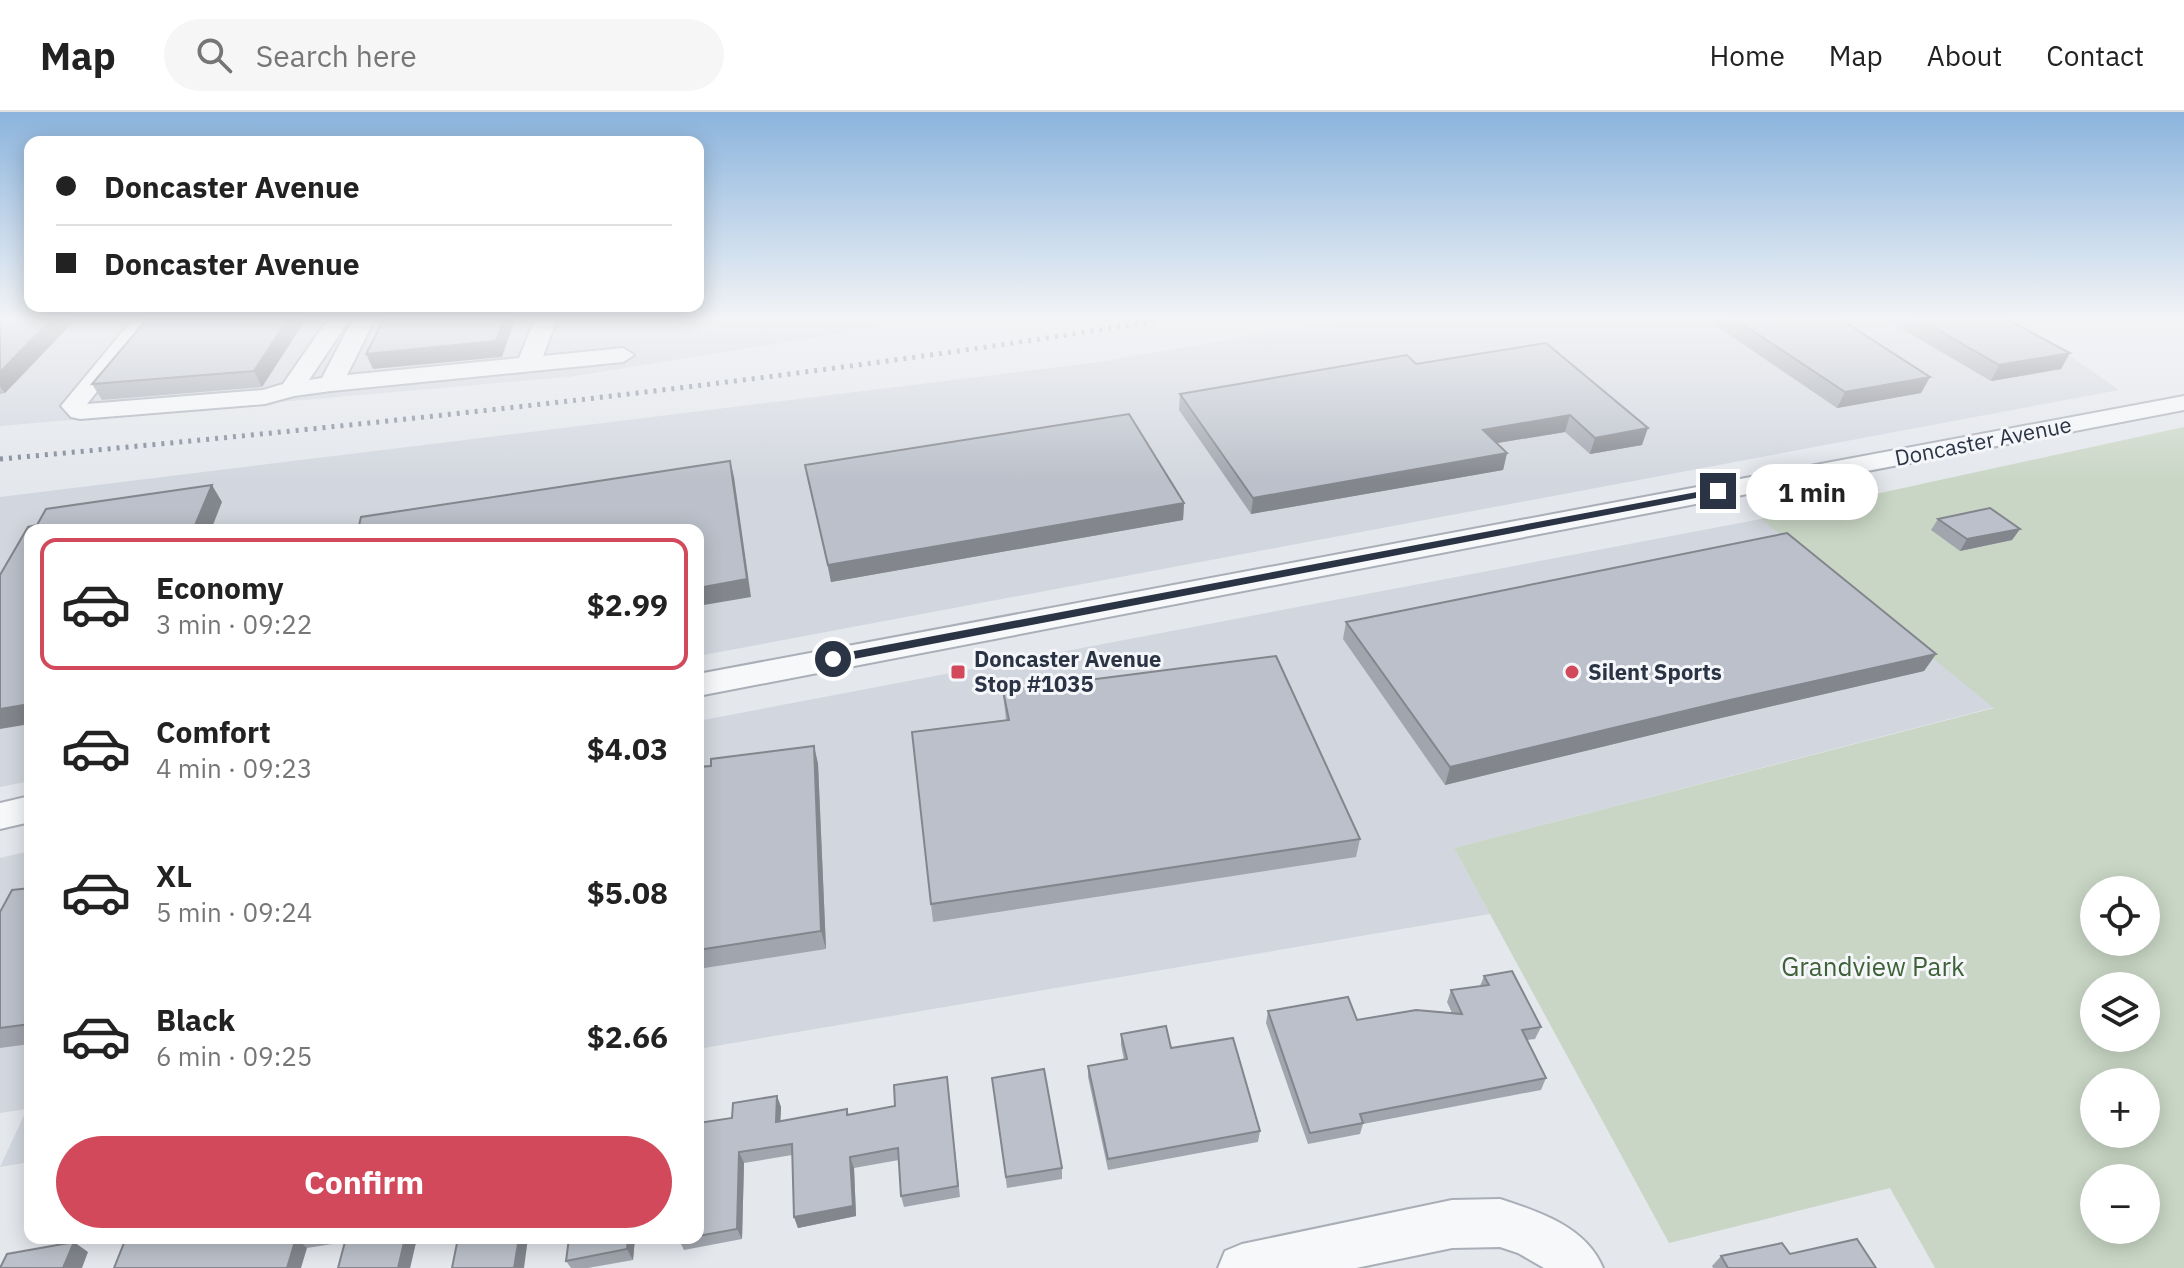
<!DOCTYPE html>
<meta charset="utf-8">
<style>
body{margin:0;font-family:"IBM Plex Sans",sans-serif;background:#f6f6f6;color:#222;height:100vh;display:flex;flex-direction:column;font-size:30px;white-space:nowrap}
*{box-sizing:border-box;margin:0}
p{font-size:26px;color:#767676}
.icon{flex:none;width:44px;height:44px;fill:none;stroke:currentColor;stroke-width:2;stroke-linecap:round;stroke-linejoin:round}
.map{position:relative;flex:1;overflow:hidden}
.sheet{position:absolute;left:24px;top:412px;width:680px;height:720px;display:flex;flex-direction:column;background:#fff;border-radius:16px;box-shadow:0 4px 20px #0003}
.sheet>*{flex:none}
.guide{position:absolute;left:24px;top:24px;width:680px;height:176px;border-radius:16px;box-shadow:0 4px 20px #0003;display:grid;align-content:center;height:176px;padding:0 32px;background:#fff}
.buttons{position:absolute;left:2080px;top:764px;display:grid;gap:16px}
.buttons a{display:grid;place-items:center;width:80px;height:80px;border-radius:50%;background:#fff;box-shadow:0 4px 20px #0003;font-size:40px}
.end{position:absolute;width:36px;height:36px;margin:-18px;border:10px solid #2b3445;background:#fff;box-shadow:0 0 0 4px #fff}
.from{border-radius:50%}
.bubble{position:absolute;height:56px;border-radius:28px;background:#fff;box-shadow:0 4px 20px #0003;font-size:26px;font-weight:800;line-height:56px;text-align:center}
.guide b{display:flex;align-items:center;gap:28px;height:76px;font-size:30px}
.guide b+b{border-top:2px solid #e0e0e0}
.guide i{width:20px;height:20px;background:#222}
ul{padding:14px 0 0;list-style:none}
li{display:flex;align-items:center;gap:24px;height:132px;margin:0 16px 12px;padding:0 16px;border:4px solid transparent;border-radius:16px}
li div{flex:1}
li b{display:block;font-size:30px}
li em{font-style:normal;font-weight:800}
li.on{border-color:#d1495b}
li>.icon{width:72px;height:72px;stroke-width:1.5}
.primary-button{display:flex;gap:16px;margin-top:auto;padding:16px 32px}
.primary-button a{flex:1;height:92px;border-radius:48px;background:#d1495b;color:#fff;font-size:32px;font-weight:800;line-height:92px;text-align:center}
header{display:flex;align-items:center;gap:48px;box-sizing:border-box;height:112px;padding:0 40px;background:#fff;border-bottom:2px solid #e0e0e0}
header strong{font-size:38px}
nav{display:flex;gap:44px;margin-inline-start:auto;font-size:28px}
.search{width:560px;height:72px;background:#f6f6f6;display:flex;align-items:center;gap:20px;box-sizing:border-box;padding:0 28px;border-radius:44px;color:#767676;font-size:30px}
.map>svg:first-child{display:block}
</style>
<header>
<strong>Map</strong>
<div class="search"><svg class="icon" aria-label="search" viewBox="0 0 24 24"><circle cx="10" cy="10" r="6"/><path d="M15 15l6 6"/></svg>Search here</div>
<nav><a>Home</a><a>Map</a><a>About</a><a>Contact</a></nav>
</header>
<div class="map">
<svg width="2184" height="1156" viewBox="0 0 2184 1156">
<rect width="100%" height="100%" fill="#e4e7ec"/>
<g fill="#d2d6de">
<polygon points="0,207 929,207 569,265 0,314"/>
<polygon points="1346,207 2017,207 2119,278 698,544 698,418 30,418 30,669 0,675 0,385 1100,250"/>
<polygon points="1761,407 1995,595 1454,736 1490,802 698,937 698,609"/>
<polygon points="30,739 30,1050 0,1055 27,997 0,1001 0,746"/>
</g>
<path fill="#c9d6c5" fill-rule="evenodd" d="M 2184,315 L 2184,1156 L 1935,1156 L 1890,1076 L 1669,1131 L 1454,736 L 1994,596 L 1761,407 ZM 2094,778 L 2146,778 L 2146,830 L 2094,830 ZM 2094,874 L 2146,874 L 2146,926 L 2094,926 ZM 2094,970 L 2146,970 L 2146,1022 L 2094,1022 ZM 2094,1066 L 2146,1066 L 2146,1118 L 2094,1118 Z"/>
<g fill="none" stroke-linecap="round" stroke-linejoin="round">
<defs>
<g id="minor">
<polygon points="133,207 155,207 87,292 263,278 283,272 328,207 350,207 309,268 322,266 353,207 375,207 347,263 519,246 535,207 557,207 543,244 623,236 634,243 623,250 331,279 294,284 265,292 80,307 71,305 61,294"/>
<polygon points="2184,284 2184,298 698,584 698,562"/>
<polygon points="30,684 30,710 0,717 0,691"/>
<path d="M 1500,1087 C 1540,1100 1586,1115 1603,1156 L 1544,1156 L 1518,1141 L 1500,1135 L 1452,1136 L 1356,1156 L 1218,1156 L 1225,1139 L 1242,1132 L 1452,1088 Z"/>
</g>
</defs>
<use href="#minor" stroke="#a9aeb7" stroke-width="4"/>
<use href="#minor" fill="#f7f8fa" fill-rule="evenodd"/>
<path stroke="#7d8696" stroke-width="5" stroke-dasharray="3 6" stroke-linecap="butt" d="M 0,347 C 391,311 780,270 1168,207"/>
</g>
<g fill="#a1a5ae">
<polygon points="0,207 76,207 5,281 0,282"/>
<polygon points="147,207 306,207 262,275 102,288 92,272"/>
<polygon points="572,207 605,207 573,210"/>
<polygon points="1706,207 1840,207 1930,265 1921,281 1837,296"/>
<polygon points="1885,207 2006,207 2061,257 1991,269"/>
<polygon points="1546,231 1642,333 1590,342 1565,320 1497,331 1507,341 1503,358 1251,402 1179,298 1180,282 1416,252"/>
<polygon points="805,353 1184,391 1183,408 831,470"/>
<polygon points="1938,407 2020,417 2012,428 1960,439 1931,418"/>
<polygon points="1346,510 1936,542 1924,559 1721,606 1445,673 1343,527"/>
<polygon points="1003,579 1360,727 1356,745 933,810 931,792 1006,608"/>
<polygon points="814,634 818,652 826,837 698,857 698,655"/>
<polygon points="30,776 30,932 0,936 0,800"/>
<polygon points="1484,864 1541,915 1535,927 1527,928 1546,966 1541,978 1363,1012 1360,1022 1308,1032 1266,911 1268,899 1357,908 1452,901 1447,890 1451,878 1480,874"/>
<polygon points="1121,922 1171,936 1260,1019 1258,1030 1108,1058 1088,965 1088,954 1124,948 1121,933"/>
<polygon points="947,965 960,1085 904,1095 901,1084 899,1048 854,1056 856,1104 798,1116 794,1105 792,1043 744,1051 742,1127 684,1138 678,1126 698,1126 698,1011 732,1006 777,984 781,995 780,1009 847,997 849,1003 895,994"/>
<polygon points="992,966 1062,1056 1062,1067 1007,1076"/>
<polygon points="126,1126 417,1126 410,1156 338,1156 345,1130 307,1136"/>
<polygon points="569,1126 635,1126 633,1148 588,1156 571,1156 566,1149"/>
<polygon points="1790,1142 1876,1156 1713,1156 1712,1154 1721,1144"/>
</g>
<g fill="#83868d">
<polygon points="52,207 76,207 5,281 0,274 0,260"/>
<polygon points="288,207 306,207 262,275 254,259"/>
<polygon points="504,207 515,207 502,245 373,257 366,242"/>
<polygon points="2070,241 2061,257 1991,269 1999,253"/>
<polygon points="1930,265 1921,281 1837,296 1845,280"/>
<polygon points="1570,303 1565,320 1479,334 1483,318"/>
<polygon points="1648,316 1642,333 1590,342 1595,326"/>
<polygon points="1507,341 1503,358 1251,402 1253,386"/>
<polygon points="730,349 734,365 751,485 698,494 698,476"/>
<polygon points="212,373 222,390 211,418 193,418"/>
<polygon points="1184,391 1183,408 831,470 828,453"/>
<polygon points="2020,417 2012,428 1960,439 1967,427"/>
<polygon points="1936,542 1924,559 1721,606 1445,673 1450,655 1730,588"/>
<polygon points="30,592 30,612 0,617 0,597"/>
<polygon points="814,634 818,652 826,837 821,819"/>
<polygon points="777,984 781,995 780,1021 776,1010"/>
<polygon points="739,1040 744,1051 742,1127 737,1117"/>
<polygon points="850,1045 854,1056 856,1104 798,1116 794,1105"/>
<polygon points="296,1126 307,1136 301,1156 287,1156"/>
<polygon points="405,1126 417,1126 410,1156 398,1156"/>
<polygon points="519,1126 528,1126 524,1156 514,1156"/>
<polygon points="628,1126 635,1126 633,1148 627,1137"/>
<polygon points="74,1130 88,1140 82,1156 63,1156"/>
</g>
<g fill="#bbc0ca" stroke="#83868d" stroke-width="2">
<polygon points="0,207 52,207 0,260"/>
<polygon points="147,207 288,207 254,259 92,272"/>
<polygon points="384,207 504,207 496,229 366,242"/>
<polygon points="1735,207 1840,207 1930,265 1845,280"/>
<polygon points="1919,207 2006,207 2070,241 1999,253"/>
<polygon points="1546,231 1648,316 1595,326 1570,303 1483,318 1507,341 1253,386 1180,282 1407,243 1416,252"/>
<polygon points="1129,302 1184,391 828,453 805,353"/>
<polygon points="730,349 747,467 698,476 698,418 358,418 361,405"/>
<polygon points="212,373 193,418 30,418 30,592 0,597 0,463 28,415 37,413 46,397"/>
<polygon points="1990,396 2020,417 1967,427 1938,407"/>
<polygon points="1787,421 1936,542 1730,588 1450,655 1346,510"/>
<polygon points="1276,544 1360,727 931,792 912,620 1009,608 1003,579"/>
<polygon points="814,634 821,819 698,838 698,655 711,654 711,647"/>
<polygon points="30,776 30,912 0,916 0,800 12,778"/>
<polygon points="1512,859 1541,915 1522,918 1546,966 1360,1002 1363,1011 1310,1021 1268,899 1348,885 1357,908 1416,898 1462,902 1451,878 1489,873 1484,864"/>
<polygon points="1166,914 1171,936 1233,926 1260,1019 1108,1047 1088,954 1127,947 1121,922"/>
<polygon points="1044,957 1062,1056 1006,1065 992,966"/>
<polygon points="947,965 958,1074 901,1084 898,1036 850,1045 853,1094 794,1105 792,1032 739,1040 737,1117 698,1124 698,1011 732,1006 733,991 777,984 776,1010 847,997 847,1003 895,994 894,973"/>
<polygon points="126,1126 296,1126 287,1156 114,1156"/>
<polygon points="346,1126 405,1126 398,1156 338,1156"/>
<polygon points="458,1126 519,1126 514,1156 452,1156"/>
<polygon points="569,1126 628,1126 627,1137 566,1149"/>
<polygon points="1857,1127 1876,1156 1728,1156 1721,1144 1782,1131 1790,1142"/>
<polygon points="74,1130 63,1156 0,1156 7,1142"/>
</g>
<linearGradient id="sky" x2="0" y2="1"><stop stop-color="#8bb4dd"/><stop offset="0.56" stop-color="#f3f4f6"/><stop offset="1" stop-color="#f3f4f6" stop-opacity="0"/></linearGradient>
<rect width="2184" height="369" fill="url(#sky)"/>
<polygon fill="#2b3445" points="1718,376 1723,379 1722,381 833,551 827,547 833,543"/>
<g fill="#d1495b" stroke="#f4f6f9" stroke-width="3">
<rect x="950" y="552" width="16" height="16" rx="4"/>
<circle cx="1572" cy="560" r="8"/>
</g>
<g text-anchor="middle" stroke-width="6" stroke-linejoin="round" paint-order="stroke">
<g font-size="22" fill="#2b3445" stroke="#f4f6f9">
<text transform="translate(1983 329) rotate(-11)" y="8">Doncaster Avenue</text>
</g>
<g font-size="22" font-weight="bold" fill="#2b3445" stroke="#f4f6f9" text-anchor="start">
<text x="974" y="555">Doncaster Avenue<tspan x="974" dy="25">Stop #1035</tspan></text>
<text x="1588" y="568">Silent Sports</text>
</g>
<g font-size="26" fill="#3f6138" stroke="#f4f6f9">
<text x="1873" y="864">Grandview Park</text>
</g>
</g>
</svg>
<div class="buttons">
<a><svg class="icon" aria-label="locate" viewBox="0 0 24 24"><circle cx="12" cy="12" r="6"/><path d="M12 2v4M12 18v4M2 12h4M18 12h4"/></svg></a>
<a><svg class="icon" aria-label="layers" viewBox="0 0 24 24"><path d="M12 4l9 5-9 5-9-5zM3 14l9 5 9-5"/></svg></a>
<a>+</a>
<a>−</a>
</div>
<i class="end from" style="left:833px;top:547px"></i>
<i class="end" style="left:1718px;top:379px"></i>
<div class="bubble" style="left:1746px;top:352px;width:132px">1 min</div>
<div class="guide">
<b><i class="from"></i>Doncaster Avenue</b>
<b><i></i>Doncaster Avenue</b>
</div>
<section class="sheet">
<ul>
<li class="on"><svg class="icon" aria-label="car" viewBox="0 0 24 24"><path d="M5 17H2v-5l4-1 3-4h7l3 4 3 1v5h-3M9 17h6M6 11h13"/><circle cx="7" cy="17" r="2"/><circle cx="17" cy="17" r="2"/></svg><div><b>Economy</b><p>3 min · 09:22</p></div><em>$2.99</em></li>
<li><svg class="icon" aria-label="car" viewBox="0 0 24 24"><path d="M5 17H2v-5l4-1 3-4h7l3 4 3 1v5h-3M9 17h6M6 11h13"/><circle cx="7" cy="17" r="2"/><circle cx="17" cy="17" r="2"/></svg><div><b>Comfort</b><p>4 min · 09:23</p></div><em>$4.03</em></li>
<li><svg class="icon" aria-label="car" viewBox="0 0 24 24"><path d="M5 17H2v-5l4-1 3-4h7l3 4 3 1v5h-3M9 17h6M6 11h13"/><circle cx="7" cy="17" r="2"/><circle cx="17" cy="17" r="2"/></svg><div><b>XL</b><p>5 min · 09:24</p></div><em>$5.08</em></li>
<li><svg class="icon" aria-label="car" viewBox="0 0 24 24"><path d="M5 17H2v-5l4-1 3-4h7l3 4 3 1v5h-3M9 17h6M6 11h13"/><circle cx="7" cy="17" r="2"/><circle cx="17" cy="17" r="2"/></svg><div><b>Black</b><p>6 min · 09:25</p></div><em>$2.66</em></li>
</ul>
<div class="primary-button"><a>Confirm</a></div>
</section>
</div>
